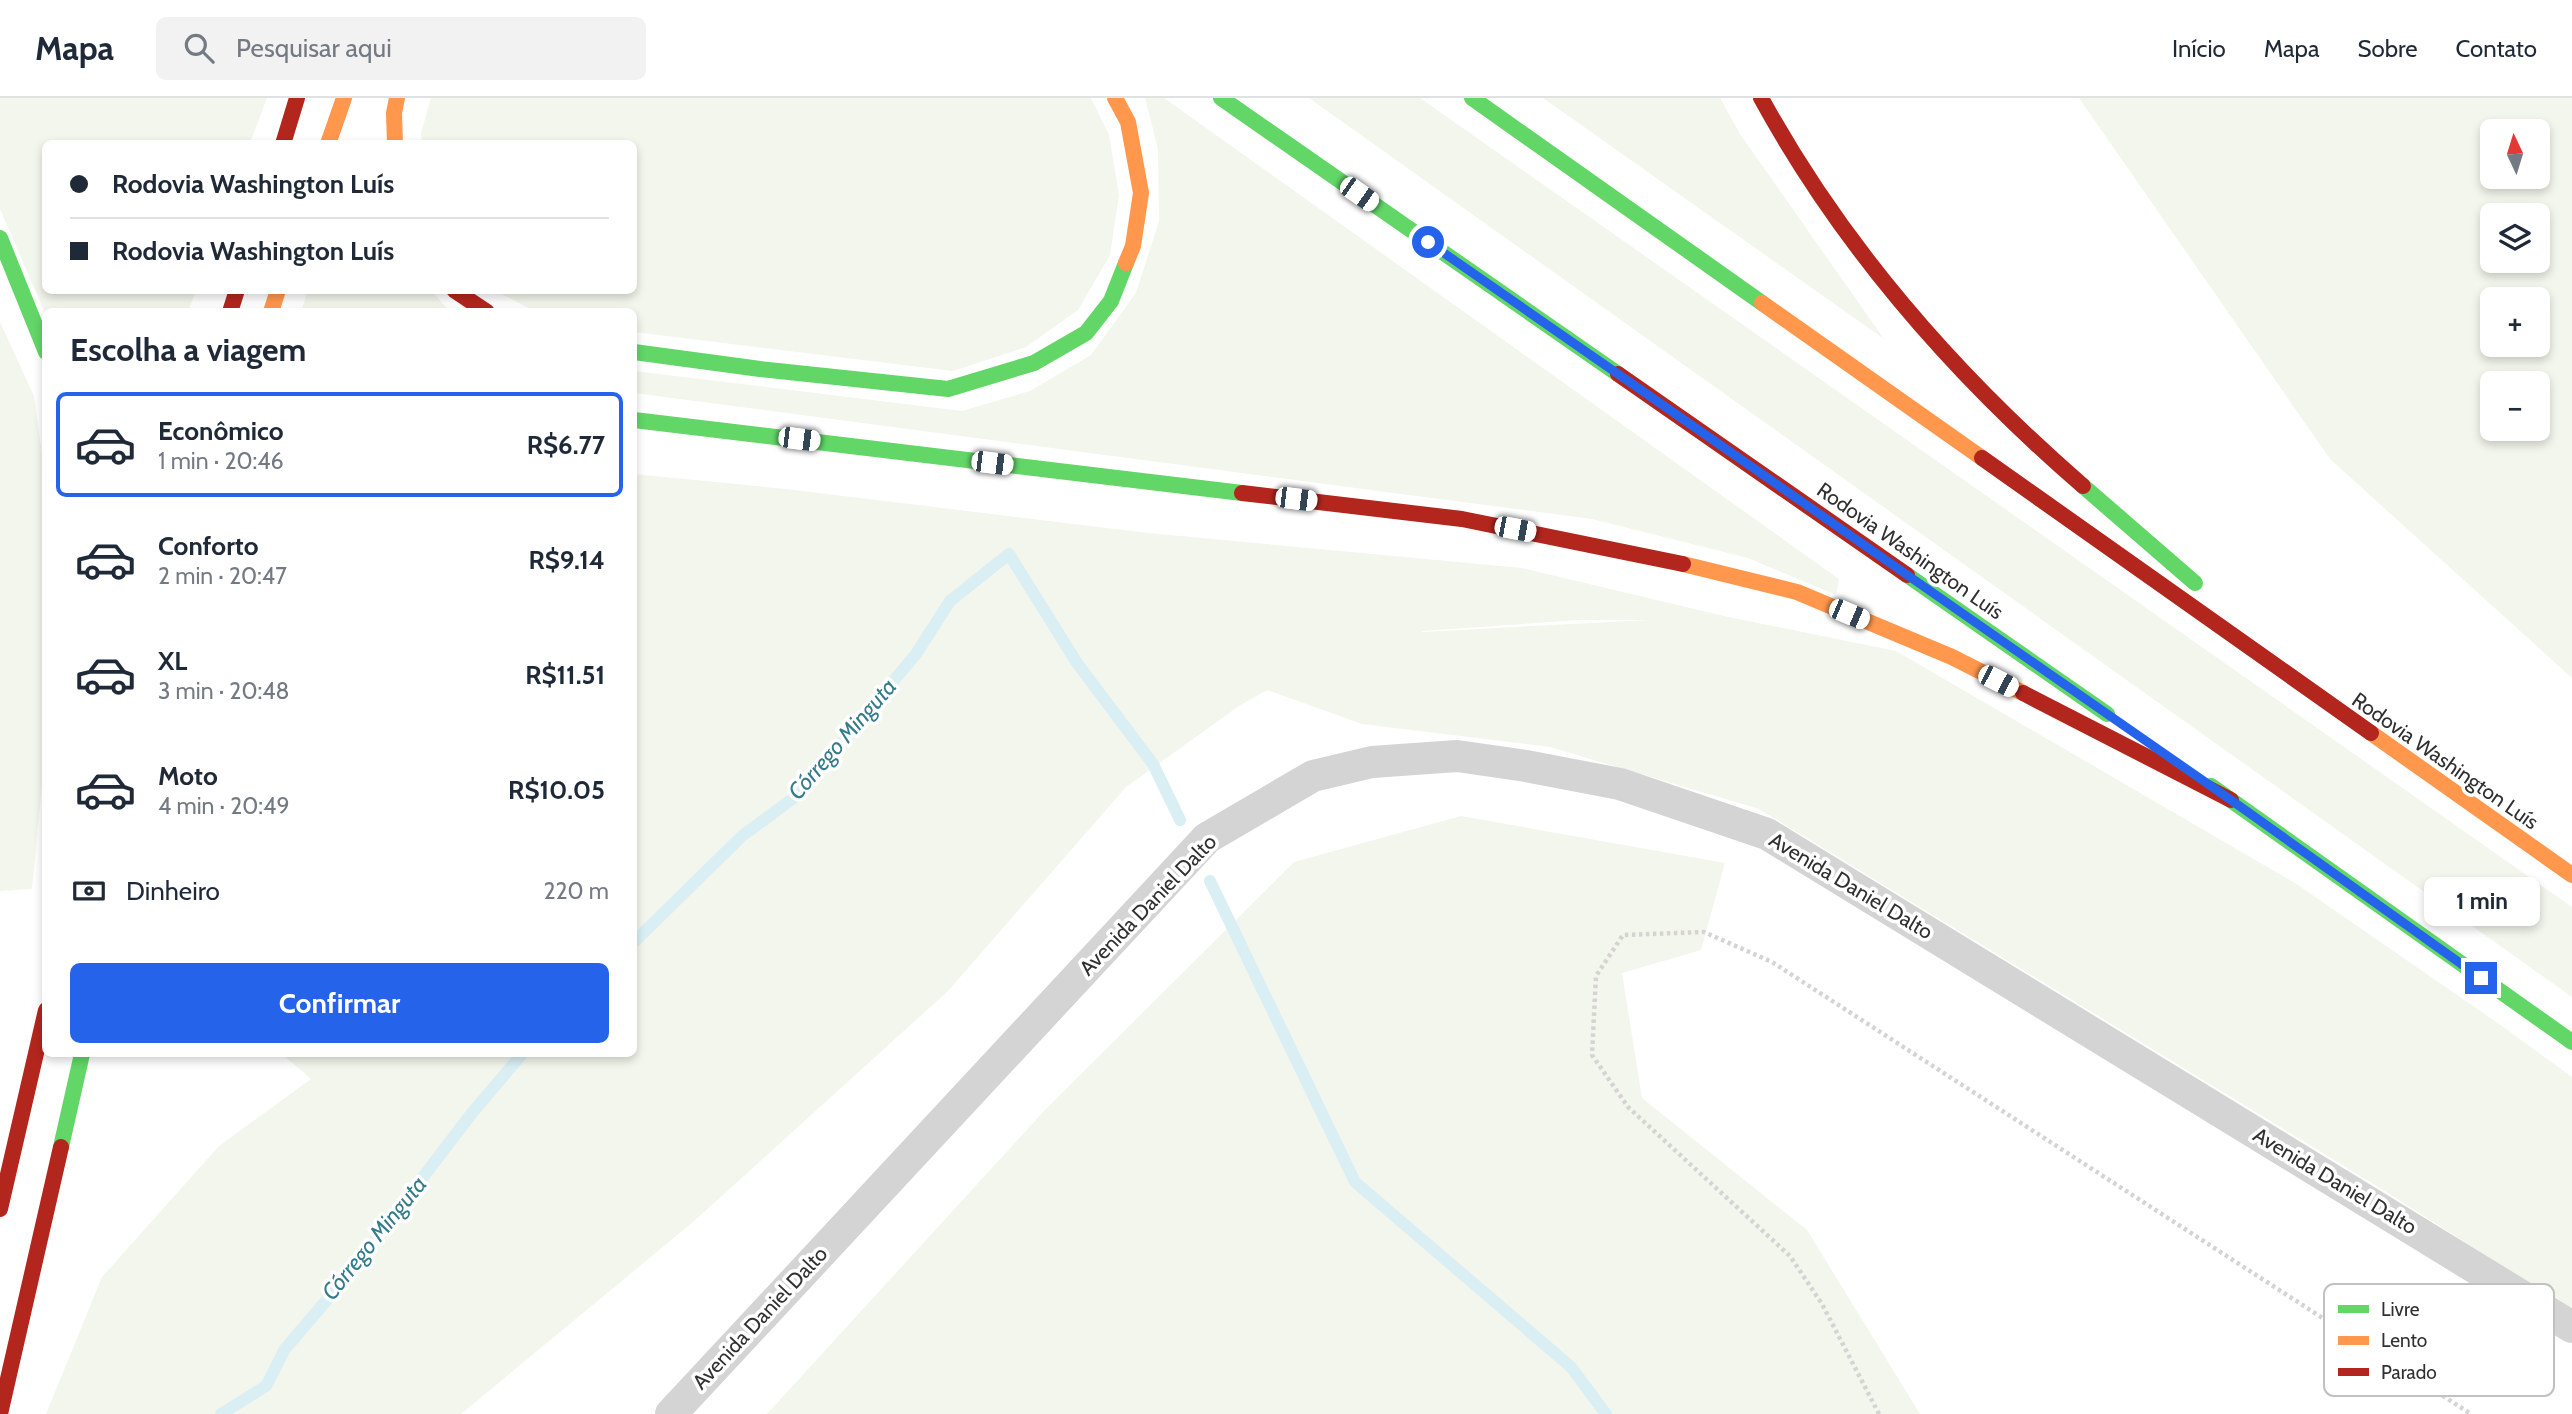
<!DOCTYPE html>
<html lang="pt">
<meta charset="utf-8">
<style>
body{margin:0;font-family:Cabin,sans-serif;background:#f2f2f3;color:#1f2937;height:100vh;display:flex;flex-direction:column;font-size:26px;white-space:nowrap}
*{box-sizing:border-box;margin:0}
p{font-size:23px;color:#747a83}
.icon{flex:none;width:38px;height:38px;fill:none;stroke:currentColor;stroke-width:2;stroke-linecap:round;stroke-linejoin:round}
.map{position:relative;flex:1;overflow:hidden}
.panel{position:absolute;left:42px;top:210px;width:595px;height:749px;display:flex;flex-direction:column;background:#fff;border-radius:10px;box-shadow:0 4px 10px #0003}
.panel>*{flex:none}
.top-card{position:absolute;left:42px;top:42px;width:595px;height:154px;border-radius:10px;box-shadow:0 4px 10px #0003;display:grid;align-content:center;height:154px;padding:0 28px;background:#fff}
.needle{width:46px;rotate:356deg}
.buttons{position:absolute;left:2480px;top:21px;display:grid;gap:14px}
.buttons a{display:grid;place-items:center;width:70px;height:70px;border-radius:10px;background:#fff;box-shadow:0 4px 10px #0003;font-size:35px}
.end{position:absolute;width:32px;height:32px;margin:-16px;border:9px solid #2563eb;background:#fff;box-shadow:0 0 0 4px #fff}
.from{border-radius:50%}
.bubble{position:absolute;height:49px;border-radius:10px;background:#fff;box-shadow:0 4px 10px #0003;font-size:23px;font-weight:800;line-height:49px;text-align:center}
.car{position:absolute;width:21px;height:42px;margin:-21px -10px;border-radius:9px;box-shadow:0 0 5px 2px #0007;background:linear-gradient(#fff 24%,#345 0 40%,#fff 0 76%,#345 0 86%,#fff 0)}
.top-card b{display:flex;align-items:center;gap:24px;height:66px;font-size:26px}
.top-card b+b{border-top:2px solid #e0e1e3}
.top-card i{width:18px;height:18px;background:#1f2937}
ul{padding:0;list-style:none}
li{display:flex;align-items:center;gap:21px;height:105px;margin:0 14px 10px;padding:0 14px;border:4px solid transparent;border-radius:10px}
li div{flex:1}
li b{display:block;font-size:26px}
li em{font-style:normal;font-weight:800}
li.active{border-color:#2563eb}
li>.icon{width:63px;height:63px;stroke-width:1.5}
h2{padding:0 28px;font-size:32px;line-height:84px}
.pay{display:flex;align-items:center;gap:18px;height:77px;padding:0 28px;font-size:26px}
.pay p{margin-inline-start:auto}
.button{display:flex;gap:14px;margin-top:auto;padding:14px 28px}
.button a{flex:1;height:80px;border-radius:10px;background:#2563eb;color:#fff;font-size:28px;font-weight:800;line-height:80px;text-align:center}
header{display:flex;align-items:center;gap:42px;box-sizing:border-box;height:98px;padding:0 35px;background:#fff;border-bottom:2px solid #e0e1e3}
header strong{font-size:33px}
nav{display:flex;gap:38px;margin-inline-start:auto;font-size:24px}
.search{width:490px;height:63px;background:#f2f2f3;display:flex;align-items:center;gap:18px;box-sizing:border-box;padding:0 24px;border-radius:10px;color:#747a83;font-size:26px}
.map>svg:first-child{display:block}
</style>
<header>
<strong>Mapa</strong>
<div class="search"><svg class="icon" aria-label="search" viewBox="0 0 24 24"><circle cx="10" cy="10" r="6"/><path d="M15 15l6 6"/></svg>Pesquisar aqui</div>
<nav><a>Início</a><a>Mapa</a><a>Sobre</a><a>Contato</a></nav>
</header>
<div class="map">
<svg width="2572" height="1316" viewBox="0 0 2572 1316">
<rect width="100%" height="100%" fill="#fff"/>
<g fill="#f3f6ec" fill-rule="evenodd">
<polygon points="0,0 267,0 250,45 46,46 46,192 196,193 188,213 46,214 45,215 0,111"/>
<polygon points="431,0 1091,0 1109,37 1119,97 1110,157 1078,212 1026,249 953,273 634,234 634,214 534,213 496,193 634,192 634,46 422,46 421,35"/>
<polygon points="1145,0 1164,0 1839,481 1836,497 1748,460 1592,421 634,295 634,273 962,313 1030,293 1091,257 1136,195 1159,123 1158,51"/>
<polygon points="1309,0 1420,0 2572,809 2572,899"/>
<polygon points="1543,0 1720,0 1740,36 1884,241"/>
<path d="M 2079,0 L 2572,0 L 2572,580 L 2330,361 ZM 2492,33 L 2538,33 L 2538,79 L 2492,79 ZM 2492,117 L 2538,117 L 2538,163 L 2492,163 ZM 2492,201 L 2538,201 L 2538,247 L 2492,247 ZM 2492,285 L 2538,285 L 2538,331 L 2492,331 Z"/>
<polygon points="308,192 432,193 449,213 301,214"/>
<polygon points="0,224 34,298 46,386 46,645 32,791 0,793"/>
<path d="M 634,376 L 786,391 L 1148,435 L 1522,470 L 1728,519 L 1896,553 L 2295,785 L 2502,928 L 2572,979 L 2572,1213 L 2385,1093 L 1759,711 L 1550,649 L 1362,626 L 1267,592 L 1239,608 L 1126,689 L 948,893 L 693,1124 L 461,1316 L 46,1316 L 102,1179 L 219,1048 L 311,981 L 282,956 L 634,956 ZM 1578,522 L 1649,522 L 1422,534 L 1423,533 Z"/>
<polygon points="1461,718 1725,765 1701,852 1622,875 1642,1000 1807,1132 1920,1316 767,1316 1044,1013 1294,764"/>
</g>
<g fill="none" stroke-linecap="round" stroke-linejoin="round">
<g stroke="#d9eff4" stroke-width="12">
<polyline points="1210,783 1355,1084 1571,1269 1606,1316"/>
<polyline points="634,844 742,738 799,696 916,556 950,503 1009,456 1077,565 1153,666 1180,722"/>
<polyline points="221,1316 266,1288 285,1251 349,1176 472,1015 522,956"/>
</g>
<polyline stroke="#d4d4d4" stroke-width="4.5" stroke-dasharray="3.5 3.5" stroke-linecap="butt" points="1879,1316 1822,1206 1790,1158 1628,1009 1592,957 1596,878 1623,837 1704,834 1772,864 2471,1316"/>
<polyline stroke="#d4d4d4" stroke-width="32" points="671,1316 1207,740 1313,678 1372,664 1457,658 1526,668 1620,686 1767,736 2572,1229"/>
<g stroke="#63d668" stroke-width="16">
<polyline points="1221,0 1618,276"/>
<polyline points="1472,0 1762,205"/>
<polyline points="0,140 46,254"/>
<polyline points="634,254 760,271 948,291 1034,265 1086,235 1111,203 1126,165"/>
<polyline points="634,322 1242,395"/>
<polyline points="2083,388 2195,485"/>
<polyline points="1907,477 2107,616"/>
<polyline points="2211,688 2572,944"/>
<polyline points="61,1049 82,956"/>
</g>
<g stroke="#ff974d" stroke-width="16">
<polyline points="1115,0 1128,24 1141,95 1133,148 1126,165"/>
<polyline points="328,46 344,0"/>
<polyline points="395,46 394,15 397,0"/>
<polyline points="1762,205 1982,360"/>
<polyline points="271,214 278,192"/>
<polyline points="1683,466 1797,494 1952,559 2023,595"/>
<polyline points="2371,635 2572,777"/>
</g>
<g stroke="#b3261e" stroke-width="16">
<path d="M 1761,0 C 1842,148 1956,278 2083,388"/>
<polyline points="283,46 297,0"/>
<polyline points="454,192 487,214"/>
<polyline points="230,214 237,192"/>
<polyline points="1618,276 1907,477"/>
<polyline points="1982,360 2371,635"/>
<polyline points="1242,395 1462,421 1683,466"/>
<polyline points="2023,595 2231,702"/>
<polyline points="0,1111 46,912"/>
<polyline points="0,1316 61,1049"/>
</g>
</g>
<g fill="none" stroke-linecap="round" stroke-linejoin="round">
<polyline stroke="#2563eb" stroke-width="9" points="1428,144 2231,702 2481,880"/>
</g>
<g text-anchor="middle" stroke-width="7" stroke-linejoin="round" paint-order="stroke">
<g font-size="21" fill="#303030" stroke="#fff">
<text transform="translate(1910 453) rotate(35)" y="7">Rodovia Washington Luís</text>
<text transform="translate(2445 663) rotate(35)" y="7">Rodovia Washington Luís</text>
<text transform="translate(1851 788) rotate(31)" y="7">Avenida Daniel Dalto</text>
<text transform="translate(1148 807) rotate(-46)" y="7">Avenida Daniel Dalto</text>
<text transform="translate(2335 1083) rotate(31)" y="7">Avenida Daniel Dalto</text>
<text transform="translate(760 1220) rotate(-47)" y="7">Avenida Daniel Dalto</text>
</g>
<g font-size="23" font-style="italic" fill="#347b8b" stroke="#fff">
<text transform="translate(842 641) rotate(-49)" y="8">Córrego Minguta</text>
<text transform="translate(374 1140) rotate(-51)" y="8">Córrego Minguta</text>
</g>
</g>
<rect x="2324" y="1186" width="230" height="112" rx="10" fill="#fff" stroke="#c1c1c1" stroke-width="2"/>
<rect x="2338" y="1207" width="31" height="8" fill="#63d668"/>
<rect x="2338" y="1238" width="31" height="9" fill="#ff974d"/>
<rect x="2338" y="1270" width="31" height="8" fill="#b3261e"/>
<g font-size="19" fill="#303030">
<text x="2381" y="1218">Livre</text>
<text x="2381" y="1249">Lento</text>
<text x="2381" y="1281">Parado</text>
</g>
</svg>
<div class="buttons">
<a><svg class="needle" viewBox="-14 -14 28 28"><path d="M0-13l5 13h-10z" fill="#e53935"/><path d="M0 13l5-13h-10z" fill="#747a83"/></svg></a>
<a><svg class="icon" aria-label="layers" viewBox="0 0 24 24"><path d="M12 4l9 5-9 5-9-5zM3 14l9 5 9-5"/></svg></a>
<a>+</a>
<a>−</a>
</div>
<i class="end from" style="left:1428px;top:144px"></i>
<i class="end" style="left:2481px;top:880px"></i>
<div class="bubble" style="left:2424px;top:779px;width:116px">1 min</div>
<i class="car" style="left:1359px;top:96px;rotate:125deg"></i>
<i class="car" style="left:799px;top:341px;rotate:97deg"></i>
<i class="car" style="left:992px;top:365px;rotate:97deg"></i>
<i class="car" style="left:1296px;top:401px;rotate:97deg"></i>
<i class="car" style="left:1515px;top:431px;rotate:101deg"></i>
<i class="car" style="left:1849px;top:516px;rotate:113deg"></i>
<i class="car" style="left:1998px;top:583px;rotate:117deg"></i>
<div class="top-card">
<b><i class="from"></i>Rodovia Washington Luís</b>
<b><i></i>Rodovia Washington Luís</b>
</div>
<section class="panel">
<h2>Escolha a viagem</h2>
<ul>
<li class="active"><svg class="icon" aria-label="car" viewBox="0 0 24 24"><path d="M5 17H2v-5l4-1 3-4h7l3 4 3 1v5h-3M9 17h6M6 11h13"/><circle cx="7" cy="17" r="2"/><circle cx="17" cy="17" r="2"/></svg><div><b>Econômico</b><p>1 min · 20:46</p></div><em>R$6.77</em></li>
<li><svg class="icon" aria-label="car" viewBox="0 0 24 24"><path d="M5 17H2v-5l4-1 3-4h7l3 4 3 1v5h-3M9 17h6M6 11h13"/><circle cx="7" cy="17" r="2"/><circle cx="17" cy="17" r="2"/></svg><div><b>Conforto</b><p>2 min · 20:47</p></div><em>R$9.14</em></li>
<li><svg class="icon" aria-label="car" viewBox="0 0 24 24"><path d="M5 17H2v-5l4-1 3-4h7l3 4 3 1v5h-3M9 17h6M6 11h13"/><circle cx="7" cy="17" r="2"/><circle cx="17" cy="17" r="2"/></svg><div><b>XL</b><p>3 min · 20:48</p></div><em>R$11.51</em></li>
<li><svg class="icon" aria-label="car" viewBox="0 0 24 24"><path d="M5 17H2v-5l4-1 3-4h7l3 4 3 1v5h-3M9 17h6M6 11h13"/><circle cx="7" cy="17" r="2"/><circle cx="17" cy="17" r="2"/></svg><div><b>Moto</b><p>4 min · 20:49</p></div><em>R$10.05</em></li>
</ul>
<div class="pay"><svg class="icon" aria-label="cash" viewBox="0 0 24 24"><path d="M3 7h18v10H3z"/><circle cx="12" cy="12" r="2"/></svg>Dinheiro<p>220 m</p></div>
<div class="button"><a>Confirmar</a></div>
</section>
</div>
